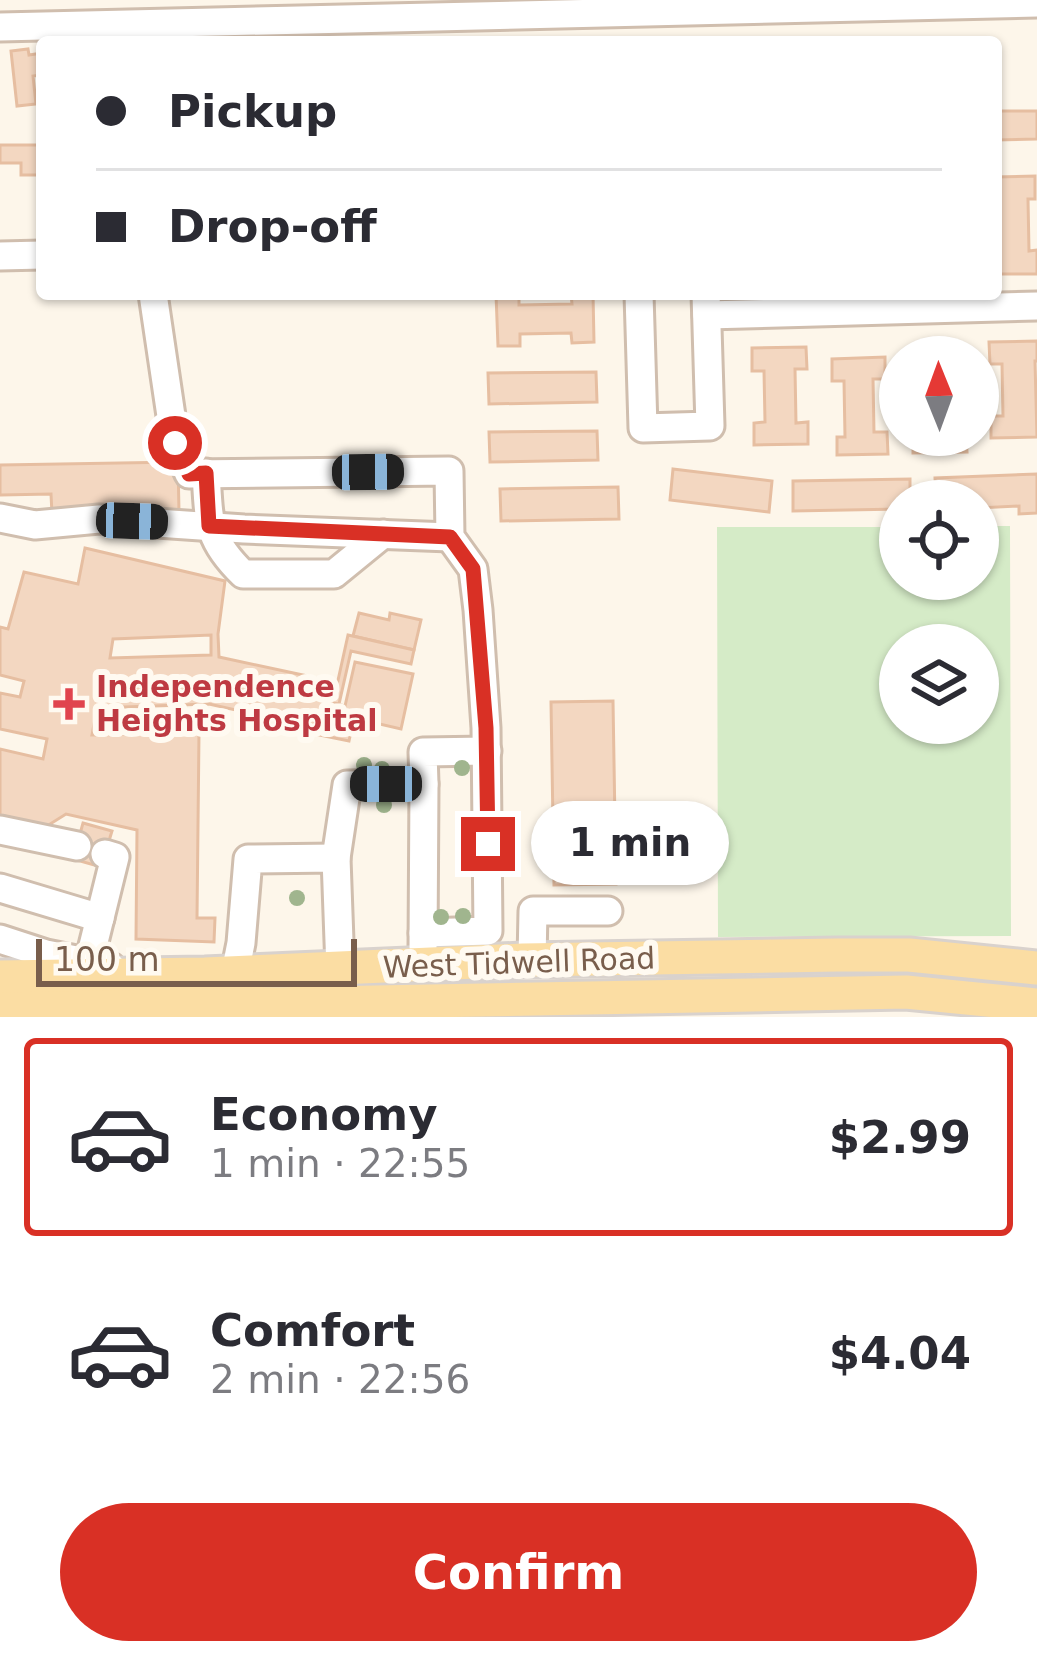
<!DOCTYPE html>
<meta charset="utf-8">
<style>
body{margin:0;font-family:"DejaVu Sans",sans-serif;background:#f2f2f3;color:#2b2b33;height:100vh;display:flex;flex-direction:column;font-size:45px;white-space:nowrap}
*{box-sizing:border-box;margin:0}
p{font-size:39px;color:#7c7c81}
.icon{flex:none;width:66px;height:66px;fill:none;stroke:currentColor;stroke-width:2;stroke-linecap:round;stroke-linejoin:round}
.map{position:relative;height:1017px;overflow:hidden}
.drawer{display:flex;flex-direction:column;background:#fff;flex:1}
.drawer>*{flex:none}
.top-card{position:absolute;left:36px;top:36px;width:966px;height:264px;border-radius:12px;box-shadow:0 3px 9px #0004;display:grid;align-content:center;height:264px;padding:0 60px;background:#fff}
.needle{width:78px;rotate:359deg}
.buttons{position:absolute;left:879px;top:336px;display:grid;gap:24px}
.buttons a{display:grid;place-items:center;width:120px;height:120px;border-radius:50%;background:#fff;box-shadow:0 3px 9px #0004;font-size:60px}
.scale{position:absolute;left:36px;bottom:30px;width:321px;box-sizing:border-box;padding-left:12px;border:6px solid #795e4c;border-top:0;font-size:33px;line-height:42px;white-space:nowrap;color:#795e4c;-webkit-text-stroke:9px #fffaf1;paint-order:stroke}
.end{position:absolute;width:54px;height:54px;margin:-27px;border:15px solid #d93025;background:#fff;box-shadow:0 0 0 6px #fff}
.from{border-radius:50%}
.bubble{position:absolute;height:84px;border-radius:42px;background:#fff;box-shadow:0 3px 9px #0004;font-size:39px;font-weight:700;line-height:84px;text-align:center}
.car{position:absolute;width:36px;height:72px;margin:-36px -18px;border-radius:15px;box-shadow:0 0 9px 3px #0007;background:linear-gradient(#222 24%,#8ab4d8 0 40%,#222 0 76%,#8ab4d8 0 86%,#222 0)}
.top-card b{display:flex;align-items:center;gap:42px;height:114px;font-size:45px}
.top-card b+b{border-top:3px solid #e1e1e2}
.top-card i{width:30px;height:30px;background:#2b2b33}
ul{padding:21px 0 0;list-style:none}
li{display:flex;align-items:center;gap:36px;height:198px;margin:0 24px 18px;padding:0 36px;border:6px solid transparent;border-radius:12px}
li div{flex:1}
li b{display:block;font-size:45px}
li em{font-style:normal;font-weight:700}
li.selected{border-color:#d93025}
li>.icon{width:108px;height:108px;stroke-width:1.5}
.action{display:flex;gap:24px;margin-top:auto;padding:24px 60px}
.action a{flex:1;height:138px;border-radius:72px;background:#d93025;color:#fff;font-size:48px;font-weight:700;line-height:138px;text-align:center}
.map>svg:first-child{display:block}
</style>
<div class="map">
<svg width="1037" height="1017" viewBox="0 0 1037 1017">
<rect width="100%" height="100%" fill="#fdf6ea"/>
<path fill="#d5ebc7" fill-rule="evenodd" d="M 978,526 L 1010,526 L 1011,936 L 718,937 L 717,527 L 900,527 L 900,579 L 978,579 ZM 900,645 L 978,645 L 978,723 L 900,723 Z"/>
<g fill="#f3d7c1" stroke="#e6bea1" stroke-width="3" fill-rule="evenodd">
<polygon points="28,49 29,55 42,53 42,75 33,76 36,104 17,106 11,51"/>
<polygon points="996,111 1037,111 1037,139 996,140"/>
<polygon points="0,145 42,145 42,175 21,175 21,163 0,163"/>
<polygon points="1035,176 1035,199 1028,199 1029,251 1037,250 1037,274 996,274 996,253 999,253 996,177"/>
<polygon points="496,294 519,294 519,305 572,304 571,294 593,294 594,342 572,343 571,333 520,334 520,346 498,346"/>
<polygon points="1037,341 1037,361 1035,361 1037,437 991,438 991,416 1003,416 1002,364 990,364 989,342"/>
<polygon points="806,347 807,369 795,369 796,423 808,422 808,444 754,445 754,423 765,422 764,371 752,371 752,348"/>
<polygon points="885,357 885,379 873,379 874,432 887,432 888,454 837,455 837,437 845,437 844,381 832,381 832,359"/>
<polygon points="596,372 597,402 489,404 488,373"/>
<polygon points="597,431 598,460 490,462 489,432"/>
<polygon points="913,435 966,435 967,452 913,453"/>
<polygon points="178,462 179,512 52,514 51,494 0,495 0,465"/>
<polygon points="673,469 772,481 769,512 670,500"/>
<polygon points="1037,474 1037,513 1019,514 1019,506 978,508 978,501 936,501 935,478"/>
<polygon points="910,479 910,501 900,501 900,509 793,511 793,481"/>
<polygon points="618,487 619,519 501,521 500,489"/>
<path d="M 85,548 L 225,581 L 218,634 L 219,657 L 326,680 L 321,700 L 345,706 L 355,662 L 413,674 L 401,729 L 354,718 L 349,741 L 315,734 L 317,728 L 209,704 L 97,708 L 92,735 L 199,733 L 197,918 L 215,918 L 214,942 L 136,939 L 137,830 L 66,814 L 47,826 L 0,815 L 0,749 L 43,759 L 47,739 L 0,729 L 0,693 L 20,697 L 24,681 L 0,675 L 0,627 L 8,629 L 24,572 L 78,584 ZM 211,635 L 211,655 L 110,658 L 113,639 Z"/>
<polygon points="359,613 389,620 390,613 421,620 414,650 353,636"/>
<polygon points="348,635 414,650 411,664 351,651 339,704 333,703"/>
<polygon points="613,701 616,884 554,885 551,702"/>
<polygon points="83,823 112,831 101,867 73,859"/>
</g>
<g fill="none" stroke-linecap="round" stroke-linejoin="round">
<defs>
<g id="minor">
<polyline points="0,27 1037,3"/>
<polyline points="0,256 42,255"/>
<polyline points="153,294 175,443 189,474 449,471 450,537 473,569 478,610 486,728 488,931 423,933"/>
<polyline points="639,294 643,428 710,426 706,294"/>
<polyline points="707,315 1037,306"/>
<path d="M 206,473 C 209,521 207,539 243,574 L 334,574 L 383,534"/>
<polyline points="0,518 35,525 99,519 244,529 450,537"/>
<polyline points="424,784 423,752 487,751"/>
<polyline points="0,830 77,846"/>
<polyline points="336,858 347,785 424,784 423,947"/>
<polyline points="0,888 100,918"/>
<polyline points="0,939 46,954 111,967"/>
<polyline points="532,960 533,911 608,911"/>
<polyline points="235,973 241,943 248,859 336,858 340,969"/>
<polyline points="88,976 89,962 115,857 105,854"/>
</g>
<g id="major">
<polyline points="0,977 205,974 523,960 837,955 909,955 1037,968"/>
<polyline points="0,1009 906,992 1037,1005"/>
</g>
</defs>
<use href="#minor" stroke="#d0beae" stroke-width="33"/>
<use href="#major" stroke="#d9d2cd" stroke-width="39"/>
<use href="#minor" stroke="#fff" stroke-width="27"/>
<use href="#major" stroke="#fbdda3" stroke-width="33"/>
</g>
<g fill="#a0b58e">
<circle cx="364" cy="765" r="8"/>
<circle cx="462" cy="768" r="8"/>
<circle cx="382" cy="769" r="8"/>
<circle cx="384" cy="805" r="8"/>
<circle cx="297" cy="898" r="8"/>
<circle cx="463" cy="916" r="8"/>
<circle cx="441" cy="917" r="8"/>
</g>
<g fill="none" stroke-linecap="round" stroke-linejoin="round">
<polyline stroke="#d93025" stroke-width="15" points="175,443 189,474 206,473 209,526 450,537 473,569 486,728 488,844"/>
</g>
<path fill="#e0444e" stroke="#fffaf1" stroke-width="4.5" d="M63 686h12v12h12v12h-12v12h-12v-12h-12v-12h12z"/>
<g text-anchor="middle" stroke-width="12" stroke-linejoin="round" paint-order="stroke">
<g font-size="30" font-weight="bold" fill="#be3a42" stroke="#fffaf1" text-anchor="start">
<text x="96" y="697">Independence<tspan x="96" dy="34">Heights Hospital</tspan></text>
</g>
<g font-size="30" fill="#795e4c" stroke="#fffaf1">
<text transform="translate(519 963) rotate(-2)" y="10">West Tidwell Road</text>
</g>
</g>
</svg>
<div class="buttons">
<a><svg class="needle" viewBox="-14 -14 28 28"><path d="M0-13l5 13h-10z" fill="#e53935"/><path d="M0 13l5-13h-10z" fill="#7c7c81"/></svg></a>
<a><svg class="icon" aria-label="locate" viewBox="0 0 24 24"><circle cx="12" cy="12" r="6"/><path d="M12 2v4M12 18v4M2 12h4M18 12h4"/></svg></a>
<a><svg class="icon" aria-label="layers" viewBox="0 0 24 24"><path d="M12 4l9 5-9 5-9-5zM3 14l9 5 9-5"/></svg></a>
</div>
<div class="scale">100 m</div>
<i class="end from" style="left:175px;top:443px"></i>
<i class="end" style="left:488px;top:844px"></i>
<div class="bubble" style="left:531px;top:801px;width:198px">1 min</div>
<i class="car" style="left:368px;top:472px;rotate:89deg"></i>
<i class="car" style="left:132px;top:521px;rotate:92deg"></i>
<i class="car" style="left:386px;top:784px;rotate:270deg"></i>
<div class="top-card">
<b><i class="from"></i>Pickup</b>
<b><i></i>Drop-off</b>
</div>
</div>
<section class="drawer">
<ul>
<li class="selected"><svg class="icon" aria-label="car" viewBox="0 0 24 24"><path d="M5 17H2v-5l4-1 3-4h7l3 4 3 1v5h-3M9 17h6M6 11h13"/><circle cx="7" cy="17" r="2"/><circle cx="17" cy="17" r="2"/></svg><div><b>Economy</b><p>1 min · 22:55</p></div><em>$2.99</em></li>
<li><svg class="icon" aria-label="car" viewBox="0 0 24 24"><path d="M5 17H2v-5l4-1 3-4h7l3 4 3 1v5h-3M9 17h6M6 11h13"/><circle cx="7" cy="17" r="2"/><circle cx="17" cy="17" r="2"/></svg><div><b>Comfort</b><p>2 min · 22:56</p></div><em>$4.04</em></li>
</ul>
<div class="action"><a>Confirm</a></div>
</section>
